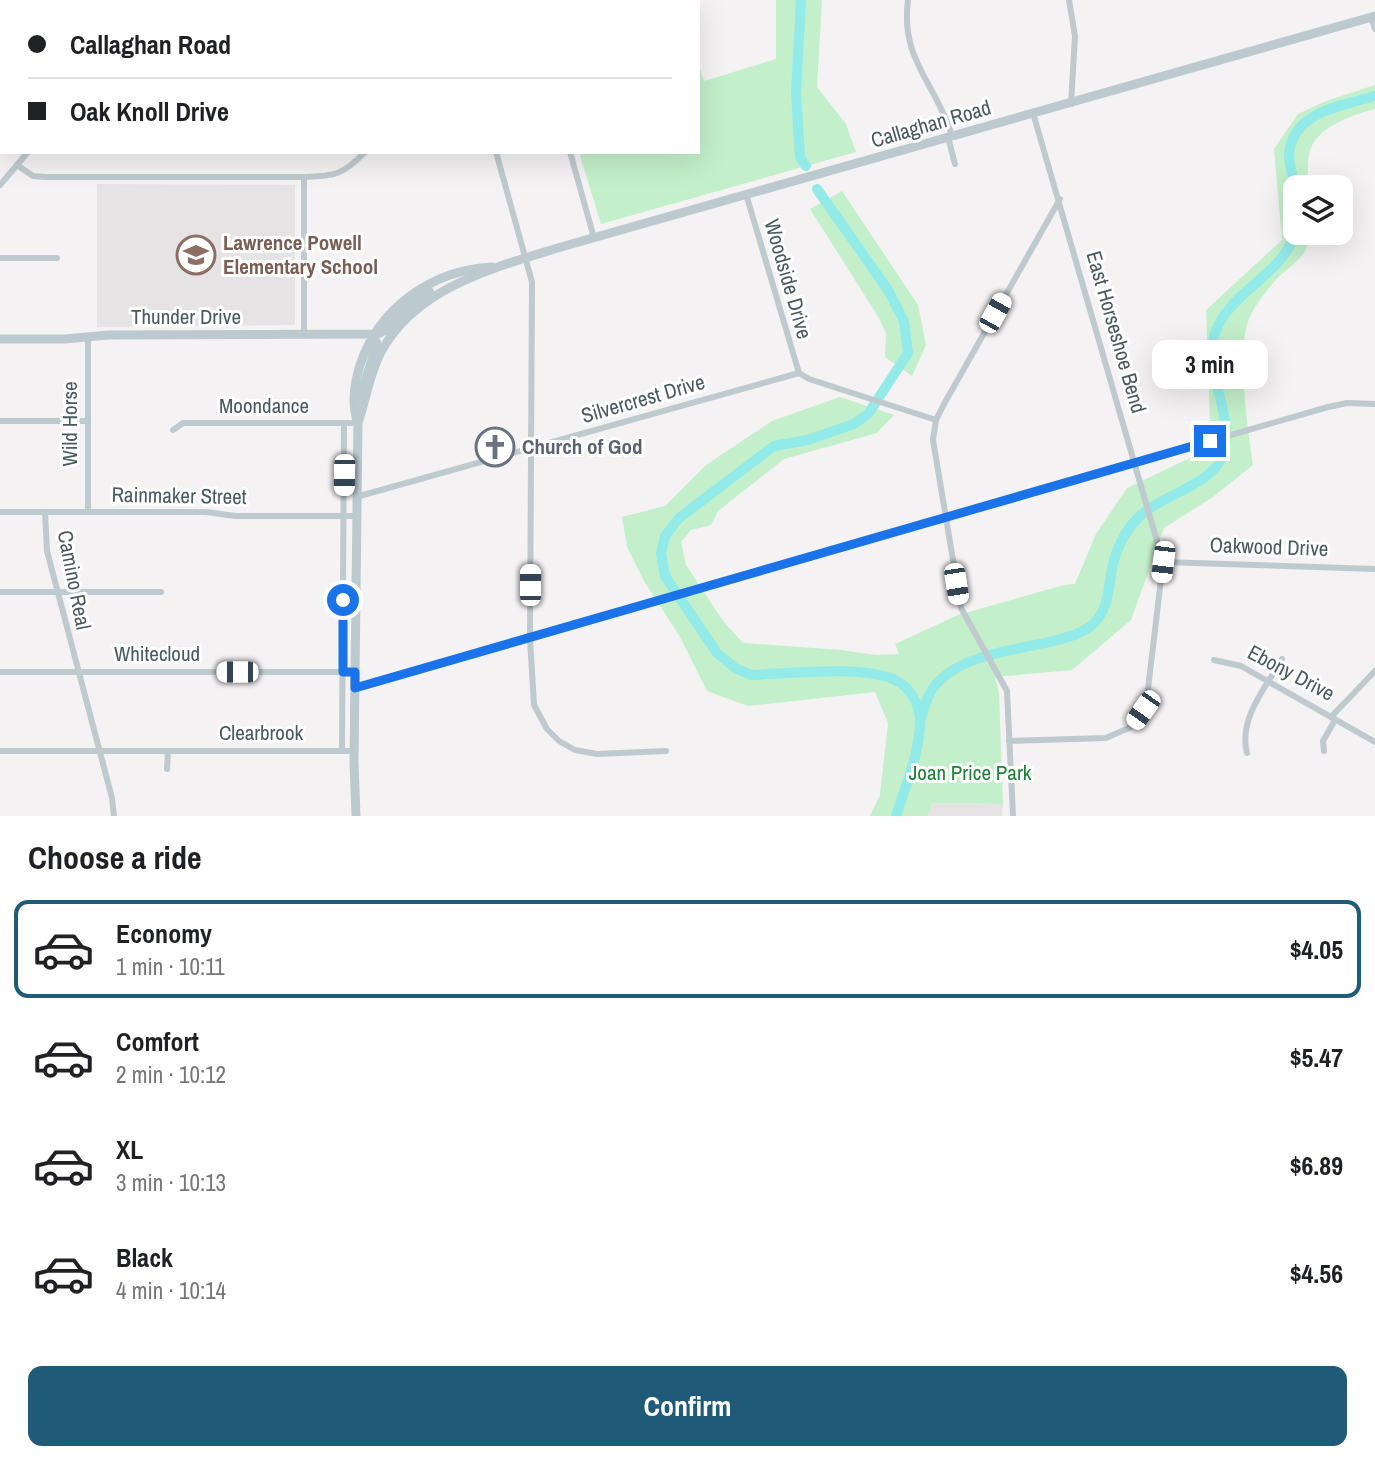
<!DOCTYPE html>
<meta charset="utf-8">
<style>
body{margin:0;font-family:"Archivo Narrow",sans-serif;background:#f2f2f2;color:#202124;height:100vh;display:flex;flex-direction:column;font-size:26px;white-space:nowrap}
*{box-sizing:border-box;margin:0}
p{font-size:23px;color:#757577}
.icon{flex:none;width:38px;height:38px;fill:none;stroke:currentColor;stroke-width:2;stroke-linecap:round;stroke-linejoin:round}
.map{position:relative;height:816px;overflow:hidden}
.drawer{display:flex;flex-direction:column;background:#fff;flex:1}
.drawer>*{flex:none}
.top-card{position:absolute;left:0px;top:0px;width:700px;height:154px;box-shadow:0 7px 28px #0002;display:grid;align-content:center;height:154px;padding:0 28px;background:#fff}
.fabs{position:absolute;left:1283px;top:175px;display:grid;gap:14px}
.fabs a{display:grid;place-items:center;width:70px;height:70px;border-radius:14px;background:#fff;box-shadow:0 7px 28px #0002;font-size:35px}
.end{position:absolute;width:32px;height:32px;margin:-16px;border:9px solid #1a73e8;background:#fff;box-shadow:0 0 0 4px #fff}
.from{border-radius:50%}
.bubble{position:absolute;height:49px;border-radius:14px;background:#fff;box-shadow:0 7px 28px #0002;font-size:23px;font-weight:700;line-height:49px;text-align:center}
.car{position:absolute;width:21px;height:42px;margin:-21px -10px;border-radius:9px;box-shadow:0 0 5px 2px #0007;background:linear-gradient(#fff 24%,#345 0 40%,#fff 0 76%,#345 0 86%,#fff 0)}
.top-card b{display:flex;align-items:center;gap:24px;height:66px;font-size:26px}
.top-card b+b{border-top:2px solid #e0e0e0}
.top-card i{width:18px;height:18px;background:#202124}
ul{padding:0;list-style:none}
li{display:flex;align-items:center;gap:21px;height:98px;margin:0 14px 10px;padding:0 14px;border:4px solid transparent;border-radius:14px}
li div{flex:1}
li b{display:block;font-size:26px}
li em{font-style:normal;font-weight:700}
li.selected{border-color:#205a79}
li>.icon{width:63px;height:63px;stroke-width:1.5}
h2{padding:0 28px;font-size:32px;line-height:84px}
.button{display:flex;gap:14px;margin-top:auto;padding:14px 28px}
.button a{flex:1;height:80px;border-radius:14px;background:#205a79;color:#fff;font-size:28px;font-weight:700;line-height:80px;text-align:center}
.map>svg:first-child{display:block}
</style>
<div class="map">
<svg width="1375" height="816" viewBox="0 0 1375 816">
<rect width="100%" height="100%" fill="#f4f2f3"/>
<g fill="#e5e3e4">
<polygon points="97,184 295,185 295,325 97,327"/>
<polygon points="932,803 1003,804 1002,816 928,816"/>
</g>
<g fill="#c3efca">
<polygon points="776,0 822,0 817,87 846,124 856,152 601,224 579,152 698,152 698,62 704,81 776,59"/>
<path d="M 1375,85 L 1375,109 C 1352,115 1315,127 1309,154 C 1307,164 1308,177 1308,187 L 1295,187 L 1295,233 L 1309,233 C 1311,258 1286,267 1273,283 C 1265,293 1253,308 1249,319 C 1236,351 1248,431 1253,465 L 1213,497 L 1164,528 L 1131,620 L 1072,670 L 995,677 L 999,693 L 1003,804 L 932,803 L 928,816 L 870,816 L 880,795 L 888,723 L 875,692 L 748,706 L 707,691 L 680,637 L 644,581 L 627,547 L 622,517 L 665,506 L 706,465 L 772,421 L 840,397 L 894,415 L 877,433 L 784,459 L 718,511 L 711,525 L 691,530 L 681,542 L 686,565 L 723,621 L 743,643 L 841,650 L 876,655 L 899,654 L 895,644 L 958,615 L 1064,585 L 1075,584 L 1096,534 L 1127,488 L 1211,448 L 1206,310 L 1282,240 L 1274,149 L 1298,114 L 1326,101 Z"/>
<polygon points="842,191 918,305 926,345 912,376 885,357 886,334 879,318 810,209"/>
</g>
<g fill="none" stroke-linecap="round" stroke-linejoin="round">
<g stroke="#92eae9" stroke-width="10">
<polyline points="801,0 796,93 800,157 806,166"/>
<path d="M 1295,187 C 1294,177 1288,164 1289,154 C 1293,111 1342,106 1375,96"/>
<path d="M 817,189 L 888,290 L 904,321 L 908,353 L 868,414 L 854,424 L 808,440 L 774,446 L 679,518 L 665,536 L 661,554 L 665,576 L 717,653 L 735,668 L 751,675 C 787,674 866,664 897,681 C 911,688 920,706 920,721 C 920,753 905,787 896,816"/>
<path d="M 921,718 C 924,709 927,696 933,688 C 958,655 1011,651 1049,642 C 1064,638 1081,635 1093,624 C 1111,608 1108,581 1114,560 C 1119,543 1129,526 1141,515 C 1163,494 1217,484 1224,451 C 1235,405 1193,361 1223,317 C 1242,287 1286,269 1295,232"/>
</g>
<g stroke="#becace" stroke-width="6">
<polyline points="393,0 394,2"/>
<path d="M 908,0 C 900,60 936,83 952,136"/>
<polyline points="1069,0 1075,36 1071,104"/>
<polyline points="1371,17 1375,29"/>
<polyline points="0,73 2,74"/>
<polyline points="948,137 955,164"/>
<polyline points="496,152 532,282 530,639 534,705 547,729 559,741 575,750 597,754 666,751"/>
<polyline points="570,152 594,238"/>
<path d="M 17,165 L 33,176 L 45,177 L 304,177 C 335,176 343,175 365,152"/>
<polyline points="304,177 304,335"/>
<polyline points="0,185 28,152"/>
<polyline points="746,194 799,373"/>
<polyline points="0,258 57,258"/>
<polyline points="88,336 88,512"/>
<polyline points="0,421 88,421"/>
<polyline points="173,430 183,423 358,423"/>
<polyline points="356,497 799,373 809,379 936,420"/>
<polyline points="0,512 206,512 235,516 357,516"/>
<polyline points="45,512 47,551 112,798 114,816"/>
<polyline points="1163,562 1375,569"/>
<polyline points="0,592 161,592"/>
<polyline points="1214,660 1241,666 1375,742"/>
<polyline points="0,672 355,672"/>
<polyline points="355,688 1328,407 1347,403 1375,404"/>
<polyline points="1331,717 1375,671"/>
<polyline points="1009,741 1106,738 1131,727 1146,706 1163,562 1033,113"/>
<polyline points="0,751 354,751"/>
<polyline points="342,751 344,423"/>
<polyline points="1324,751 1323,741 1335,720"/>
<path d="M 1247,753 C 1238,719 1266,687 1282,659"/>
<polyline points="167,769 168,751"/>
<polyline points="1013,816 1007,691 961,608 933,440 936,420 944,404 1060,199"/>
</g>
<g stroke="#bccad0" stroke-width="9">
<polyline points="0,339 65,339 108,335 378,334 388,329 408,307 430,292"/>
<polyline points="359,399 377,344 373,335"/>
<path d="M 358,423 C 351,404 354,384 360,365 C 379,308 432,270 492,267"/>
<path d="M 356,816 L 354,762 L 358,423 C 366,400 369,375 381,352 C 416,287 496,267 561,247 L 1375,16"/>
</g>
</g>
<g fill="none" stroke-linecap="round" stroke-linejoin="round">
<polyline stroke="#1a73e8" stroke-width="9" points="343,600 343,672 355,672 355,688 1210,441"/>
</g>
<defs>
<symbol id="school-ring" viewBox="-11 -11 22 22"><circle r="9.5" fill="#fff" stroke="#8d6e63" stroke-width="1.5"/><path d="M0-5L7-2L0 1L-7-2ZM-4 1L0 2.5L4 1V4Q0 6-4 4Z" fill="#8d6e63"/></symbol>
<symbol id="church-ring" viewBox="-11 -11 22 22"><circle r="9.5" fill="#fff" stroke="#6b7280" stroke-width="1.5"/><path d="M-1.2-6h2.4v3.5h3.3v2.4h-3.3V6h-2.4V-.1h-3.3v-2.4h3.3Z" fill="#6b7280"/></symbol>
</defs>
<g fill-rule="evenodd">
<use href="#school-ring" x="174" y="233" width="44" height="44"/>
<use href="#church-ring" x="473" y="425" width="44" height="44"/>
</g>
<g text-anchor="middle" stroke-width="6" stroke-linejoin="round" paint-order="stroke">
<g font-size="21" fill="#4a5a5f" stroke="#fff">
<text transform="translate(931 124) rotate(-16)" y="7">Callaghan Road</text>
<text transform="translate(788 279) rotate(74)" y="7">Woodside Drive</text>
<text x="186" y="324">Thunder Drive</text>
<text transform="translate(1116 332) rotate(74)" y="7">East Horseshoe Bend</text>
<text transform="translate(643 399) rotate(-16)" y="7">Silvercrest Drive</text>
<text x="264" y="413">Moondance</text>
<text transform="translate(70 424) rotate(-90)" y="7">Wild Horse</text>
<text transform="translate(179 496) rotate(1)" y="7">Rainmaker Street</text>
<text transform="translate(1269 547) rotate(2)" y="7">Oakwood Drive</text>
<text transform="translate(74 580) rotate(79)" y="7">Camino Real</text>
<text x="157" y="661">Whitecloud</text>
<text transform="translate(1291 673) rotate(28)" y="7">Ebony Drive</text>
<text x="261" y="740">Clearbrook</text>
</g>
<g font-size="21" font-weight="bold" fill="#785e54" stroke="#fff" text-anchor="start">
<text x="223" y="250">Lawrence Powell<tspan x="223" dy="24">Elementary School</tspan></text>
</g>
<g font-size="21" font-weight="bold" fill="#5b616d" stroke="#fff" text-anchor="start">
<text x="522" y="454">Church of God</text>
</g>
<g font-size="21" fill="#1b8136" stroke="#fff">
<text x="970" y="780">Joan Price Park</text>
</g>
</g>
</svg>
<div class="fabs">
<a><svg class="icon" aria-label="layers" viewBox="0 0 24 24"><path d="M12 4l9 5-9 5-9-5zM3 14l9 5 9-5"/></svg></a>
</div>
<i class="end from" style="left:343px;top:600px"></i>
<i class="end" style="left:1210px;top:441px"></i>
<div class="bubble" style="left:1152px;top:340px;width:116px">3 min</div>
<i class="car" style="left:995px;top:313px;rotate:29deg"></i>
<i class="car" style="left:344px;top:475px;rotate:181deg"></i>
<i class="car" style="left:1163px;top:562px;rotate:187deg"></i>
<i class="car" style="left:956px;top:584px;rotate:171deg"></i>
<i class="car" style="left:530px;top:585px;rotate:0deg"></i>
<i class="car" style="left:237px;top:672px;rotate:270deg"></i>
<i class="car" style="left:1143px;top:710px;rotate:215deg"></i>
<div class="top-card">
<b><i class="from"></i>Callaghan Road</b>
<b><i></i>Oak Knoll Drive</b>
</div>
</div>
<section class="drawer">
<h2>Choose a ride</h2>
<ul>
<li class="selected"><svg class="icon" aria-label="car" viewBox="0 0 24 24"><path d="M5 17H2v-5l4-1 3-4h7l3 4 3 1v5h-3M9 17h6M6 11h13"/><circle cx="7" cy="17" r="2"/><circle cx="17" cy="17" r="2"/></svg><div><b>Economy</b><p>1 min · 10:11</p></div><em>$4.05</em></li>
<li><svg class="icon" aria-label="car" viewBox="0 0 24 24"><path d="M5 17H2v-5l4-1 3-4h7l3 4 3 1v5h-3M9 17h6M6 11h13"/><circle cx="7" cy="17" r="2"/><circle cx="17" cy="17" r="2"/></svg><div><b>Comfort</b><p>2 min · 10:12</p></div><em>$5.47</em></li>
<li><svg class="icon" aria-label="car" viewBox="0 0 24 24"><path d="M5 17H2v-5l4-1 3-4h7l3 4 3 1v5h-3M9 17h6M6 11h13"/><circle cx="7" cy="17" r="2"/><circle cx="17" cy="17" r="2"/></svg><div><b>XL</b><p>3 min · 10:13</p></div><em>$6.89</em></li>
<li><svg class="icon" aria-label="car" viewBox="0 0 24 24"><path d="M5 17H2v-5l4-1 3-4h7l3 4 3 1v5h-3M9 17h6M6 11h13"/><circle cx="7" cy="17" r="2"/><circle cx="17" cy="17" r="2"/></svg><div><b>Black</b><p>4 min · 10:14</p></div><em>$4.56</em></li>
</ul>
<div class="button"><a>Confirm</a></div>
</section>
